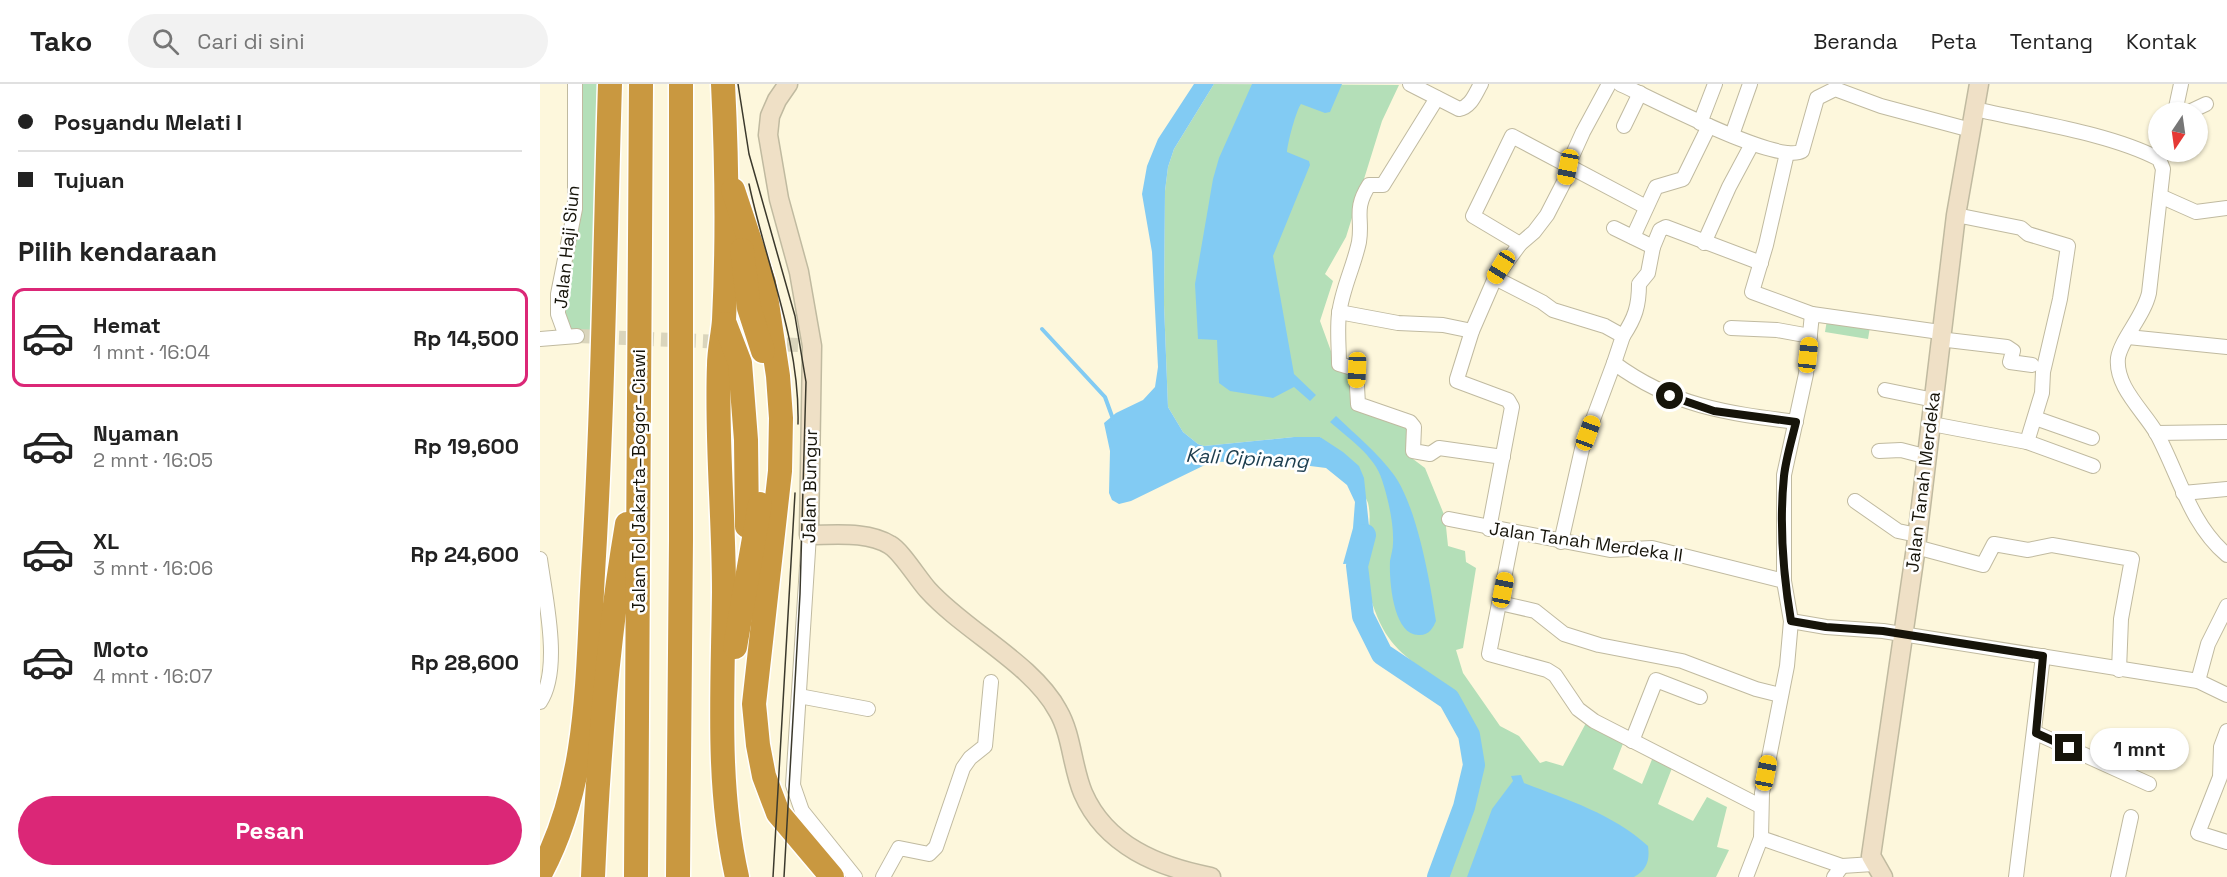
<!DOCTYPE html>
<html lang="id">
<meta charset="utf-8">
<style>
body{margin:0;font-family:"Space Grotesk",sans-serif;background:#f2f2f2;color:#222;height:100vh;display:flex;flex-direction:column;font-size:22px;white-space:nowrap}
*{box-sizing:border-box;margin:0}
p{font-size:20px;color:#767676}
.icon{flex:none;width:33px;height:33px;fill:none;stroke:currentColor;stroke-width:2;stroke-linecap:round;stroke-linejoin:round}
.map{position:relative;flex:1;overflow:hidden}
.drawer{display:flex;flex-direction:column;background:#fff;width:540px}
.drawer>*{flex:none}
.hud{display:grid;align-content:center;height:132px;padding:0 18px;background:#fff}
.needle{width:39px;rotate:193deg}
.tools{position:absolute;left:1608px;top:18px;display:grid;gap:12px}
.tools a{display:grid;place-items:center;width:60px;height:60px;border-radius:50%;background:#fff;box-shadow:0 2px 4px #0004;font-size:30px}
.end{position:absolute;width:27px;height:27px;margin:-14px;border:8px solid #16140a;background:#fff;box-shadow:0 0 0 3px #fff}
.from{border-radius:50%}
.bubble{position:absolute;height:42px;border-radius:21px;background:#fff;box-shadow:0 2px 4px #0004;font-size:20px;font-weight:700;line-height:42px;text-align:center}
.car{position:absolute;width:18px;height:36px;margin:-18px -9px;border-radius:8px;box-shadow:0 0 4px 2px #0007;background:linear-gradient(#f5c518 24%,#345 0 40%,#f5c518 0 76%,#345 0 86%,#f5c518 0)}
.hud b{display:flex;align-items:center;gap:21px;height:57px;font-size:22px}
.hud b+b{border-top:2px solid #e0e0e0}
.hud i{width:15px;height:15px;background:#222}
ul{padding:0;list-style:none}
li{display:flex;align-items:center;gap:18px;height:99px;margin:0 12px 9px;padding:0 6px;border:3px solid transparent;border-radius:12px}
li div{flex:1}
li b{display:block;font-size:22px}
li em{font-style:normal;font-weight:700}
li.current{border-color:#db2777}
li>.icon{width:54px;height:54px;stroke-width:1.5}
h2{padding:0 18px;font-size:27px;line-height:72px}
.cta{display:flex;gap:12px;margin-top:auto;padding:12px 18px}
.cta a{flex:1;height:69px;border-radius:36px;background:#db2777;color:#fff;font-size:24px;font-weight:700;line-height:69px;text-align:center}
header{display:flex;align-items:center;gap:36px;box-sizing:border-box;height:84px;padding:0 30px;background:#fff;border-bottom:2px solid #e0e0e0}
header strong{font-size:28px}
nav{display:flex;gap:33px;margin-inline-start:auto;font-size:21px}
.search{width:420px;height:54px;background:#f2f2f2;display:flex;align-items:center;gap:15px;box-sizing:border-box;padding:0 21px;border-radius:33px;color:#767676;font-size:22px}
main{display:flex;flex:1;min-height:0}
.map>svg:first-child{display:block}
</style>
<header>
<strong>Tako</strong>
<div class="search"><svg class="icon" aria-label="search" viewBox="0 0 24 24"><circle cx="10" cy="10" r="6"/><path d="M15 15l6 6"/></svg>Cari di sini</div>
<nav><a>Beranda</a><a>Peta</a><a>Tentang</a><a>Kontak</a></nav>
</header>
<main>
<section class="drawer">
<div class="hud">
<b><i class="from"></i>Posyandu Melati I</b>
<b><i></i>Tujuan</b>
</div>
<h2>Pilih kendaraan</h2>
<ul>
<li class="current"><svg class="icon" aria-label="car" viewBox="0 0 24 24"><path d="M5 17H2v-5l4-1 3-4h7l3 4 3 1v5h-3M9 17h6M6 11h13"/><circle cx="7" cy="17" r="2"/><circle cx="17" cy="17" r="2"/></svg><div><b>Hemat</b><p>1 mnt · 16:04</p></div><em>Rp 14,500</em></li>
<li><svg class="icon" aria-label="car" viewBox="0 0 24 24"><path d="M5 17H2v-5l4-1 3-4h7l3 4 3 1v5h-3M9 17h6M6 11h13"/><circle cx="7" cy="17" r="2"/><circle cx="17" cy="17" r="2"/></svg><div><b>Nyaman</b><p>2 mnt · 16:05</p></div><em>Rp 19,600</em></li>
<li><svg class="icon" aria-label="car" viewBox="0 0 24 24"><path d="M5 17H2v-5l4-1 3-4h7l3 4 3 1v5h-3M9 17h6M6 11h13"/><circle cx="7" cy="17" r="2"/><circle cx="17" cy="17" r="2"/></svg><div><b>XL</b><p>3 mnt · 16:06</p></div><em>Rp 24,600</em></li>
<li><svg class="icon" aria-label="car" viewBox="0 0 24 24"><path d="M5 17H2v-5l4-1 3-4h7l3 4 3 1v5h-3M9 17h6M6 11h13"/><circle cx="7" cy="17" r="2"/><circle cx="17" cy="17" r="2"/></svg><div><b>Moto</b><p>4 mnt · 16:07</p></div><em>Rp 28,600</em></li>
</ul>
<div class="cta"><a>Pesan</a></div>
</section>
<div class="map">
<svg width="1687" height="793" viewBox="0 0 1687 793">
<rect width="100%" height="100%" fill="#fdf7dc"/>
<g fill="#b4dfb8">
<polygon points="35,0 70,0 62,253 26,252 18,210 35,125"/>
<path d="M 674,0 L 859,1 L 842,37 L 806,153 L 785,190 L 793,197 L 780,237 L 796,281 L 814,285 L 814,324 L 869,341 L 869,372 L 885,384 L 905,433 L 908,462 L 925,467 L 926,478 L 936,484 L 923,564 L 916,566 L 923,589 L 960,642 L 979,652 L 1000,679 L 1006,677 L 1023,682 L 1046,639 L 1084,657 L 1073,685 L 1102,700 L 1113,673 L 1132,684 L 1118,720 L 1153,737 L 1167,713 L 1187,723 L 1177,763 L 1189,766 L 1176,793 L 902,793 C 932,719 973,653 893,593 C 865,572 848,562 835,527 C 830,514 823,492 824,478 C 825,459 833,439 828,419 C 825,407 790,367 780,353 L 754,353 L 664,362 L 658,360 L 643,348 L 628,323 L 624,220 L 625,107 L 628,83 L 634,65 Z"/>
<polygon points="1287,236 1330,243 1328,255 1285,248"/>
</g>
<g fill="#82cbf3">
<polygon points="654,0 674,0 634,65 628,83 625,107 624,220 628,323 643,348 658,360 664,362 754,353 780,353 803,368 819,382 824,394 829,442 824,479 803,480 813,444 815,418 807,401 786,384 731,377 671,378 591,417 579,420 572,416 569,409 570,367 564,339 576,329 603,316 615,303 618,283 612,168 602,110 607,82 618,55"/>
<path d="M 712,0 L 802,0 L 790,28 L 785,29 L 761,20 C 756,27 748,57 747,68 L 769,77 L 770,81 L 733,172 L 754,290 L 776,311 L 770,317 L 754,303 L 733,314 L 690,307 L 679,299 L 677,256 L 658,255 L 655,200 L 673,95 L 679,74 Z"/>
<path d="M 796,332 C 816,351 838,369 854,391 C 877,423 890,497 896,537 C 893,544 889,551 880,551 C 853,553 849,496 850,477 C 851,471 853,465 853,459 C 854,440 848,414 842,396 C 835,372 808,354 790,338 Z"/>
<path d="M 981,691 L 984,699 C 1028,716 1073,730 1108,762 C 1110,776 1107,786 1094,793 L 927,793 L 952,725 L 973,697 L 971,692 Z"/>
</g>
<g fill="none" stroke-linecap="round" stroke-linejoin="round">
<polyline stroke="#82cbf3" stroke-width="4" points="502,245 565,313 573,335"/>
<polyline stroke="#82cbf3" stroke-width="22" points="825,451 817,482 823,532 842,570 909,615 929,651 934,681 924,723 898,793"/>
<polyline stroke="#dad5bc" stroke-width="14" stroke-dasharray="14 7" stroke-linecap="butt" points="37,252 258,261"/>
<defs>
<g id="street">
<path d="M 870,0 L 919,25 C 931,23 935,10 941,0"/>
<path d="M 1080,0 C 1109,13 1237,81 1262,67 L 1277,14 L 1295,5 L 1341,22 L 1431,46"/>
<path d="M 897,14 L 843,101 L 829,101 C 813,126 823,134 819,158 C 814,182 802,205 799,230 C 797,246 799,264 799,280 L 816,285 L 818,320 L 870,338 L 874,343 L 873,367 L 890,370 L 899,364 L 963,373"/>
<path d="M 1435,25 C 1490,38 1570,49 1619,75 L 1623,85 L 1609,209 C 1604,232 1581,255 1578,274 C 1575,303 1604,327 1617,350 C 1639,391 1650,440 1687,471"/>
<polyline points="1635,28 1641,0"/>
<polyline points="1649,28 1666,20"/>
<polyline points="1160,39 1175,0"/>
<polyline points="1084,42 1100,9"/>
<polyline points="1192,51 1210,0"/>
<polyline points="1247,69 1226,161 1212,208 1272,230"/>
<polyline points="1620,112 1656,128 1687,124"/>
<polyline points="1416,131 1481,144 1488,150 1528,162 1520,215 1503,288 1502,309 1487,358"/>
<polyline points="1074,144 1113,163 1120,146 1126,143 1221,179"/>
<polyline points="1093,153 1116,103 1143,95 1169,42"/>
<polyline points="1164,159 1189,103 1212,60"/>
<polyline points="980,160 933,132 972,52 1106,123"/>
<polyline points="955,194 1002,218 1013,226 1065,242 1083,252 1074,279"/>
<polyline points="799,228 858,239 903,241 932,247"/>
<polyline points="1191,244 1237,246 1270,252"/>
<polyline points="26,252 18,230 18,210 35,125 35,0"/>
<path d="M 1083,252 C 1095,234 1099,222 1099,200 L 1108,189 L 1113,163"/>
<polyline points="1588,253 1687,263"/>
<polyline points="0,255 37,252"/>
<polyline points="1399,255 1467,263 1473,267 1470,278 1492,281"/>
<polyline points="1345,306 1394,316"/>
<polyline points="1495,334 1552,354"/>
<polyline points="1392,340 1487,358 1553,382"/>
<polyline points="1616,349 1687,348"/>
<polyline points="1339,367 1361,366 1388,373"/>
<polyline points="1643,409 1687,405"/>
<polyline points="1315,417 1358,447 1377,451"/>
<polyline points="909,435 1070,466 1112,464 1244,497 1251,537 1286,543 1343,547 1658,597 1687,611"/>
<polyline points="949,445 972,323 968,316 917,297 917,295 932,247 955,194 980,160 994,148 1007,131 1025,96 1029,79 1043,48 1069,0"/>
<polyline points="973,449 949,570 1007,586 1015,591 1038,625 1054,637 1220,722"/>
<polyline points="269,451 253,701 262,727 315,793"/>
<path d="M 1021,458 L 1042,365 L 1074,279 C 1132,322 1186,329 1256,338"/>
<polyline points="1376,463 1443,481 1454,460 1488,466 1512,461 1592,475 1581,535 1579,586"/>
<path d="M 0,475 C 5,513 22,585 0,618"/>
<polyline points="1244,497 1244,391 1266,290 1272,230 1400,248"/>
<polyline points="960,519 995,527 1024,550 1059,561 1142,577 1216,605 1240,611"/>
<polyline points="1658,597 1668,560 1687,522"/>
<polyline points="259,612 328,625"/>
<polyline points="1687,647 1681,663 1680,693 1658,749 1687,758"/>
<polyline points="1496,649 1609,700"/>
<polyline points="1092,657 1116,596 1160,613"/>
<polyline points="1221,754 1302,782 1294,793"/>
<polyline points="1302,782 1333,780"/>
<polyline points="343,793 359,764 389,770 396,763 423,684 430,674 445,662 451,598"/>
<polyline points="1206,793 1221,754 1222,709 1247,582 1251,537"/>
<polyline points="1476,793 1503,572"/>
<polyline points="1578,793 1591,733"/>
</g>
<g id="secondary">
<path d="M 248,0 L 237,16 L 230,32 L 228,51 L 239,115 L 259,188 L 272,262 L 269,451 C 295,451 328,447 350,461 C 361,467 378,495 388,506 C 425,547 493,580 518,627 C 532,651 532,683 543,709 C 566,762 619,783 671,793"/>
<polyline points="1343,793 1331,772 1376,463 1416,131 1439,0"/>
</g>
<g id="highway">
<path d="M 183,0 C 187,79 188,157 184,236 C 183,251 179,266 179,281 C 176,357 184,432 184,508 C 183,603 176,700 197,793"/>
<polyline points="193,106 224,199 238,292 241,334 240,387 214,620 218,661 224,692 238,729 292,793"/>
<polyline points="202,166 209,224 223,267"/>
<polyline points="185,240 200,279 206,356 207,442"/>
<polyline points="195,563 220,420"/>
<path d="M 0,790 C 50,698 47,591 53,489 C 63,327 65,163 70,0"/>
<path d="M 53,793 C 58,675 67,557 87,440"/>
<polyline points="96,793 101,0"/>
<polyline points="138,793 141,456 141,0"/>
</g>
</defs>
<use href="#street" stroke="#c0baa0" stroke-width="16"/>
<use href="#secondary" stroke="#c0baa0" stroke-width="21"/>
<use href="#highway" stroke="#fff" stroke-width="27"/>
<use href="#street" stroke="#fff" stroke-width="14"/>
<use href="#secondary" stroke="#efe0c6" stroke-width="18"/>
<use href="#highway" stroke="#c99840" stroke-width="24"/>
<g stroke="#3b392c" stroke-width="1.5">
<polyline points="198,0 209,70 255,232 266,298 260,510 244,793"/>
<path d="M 209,100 C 226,181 260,256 258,340"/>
<polyline points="233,793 255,409"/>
</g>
</g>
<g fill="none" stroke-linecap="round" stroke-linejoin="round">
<path stroke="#16140a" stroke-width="8" d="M 1130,312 L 1174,327 L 1256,338 C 1252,355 1246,374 1244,392 C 1239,441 1243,489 1251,537 L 1286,543 L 1343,547 L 1503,572 L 1496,649 L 1529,664"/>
</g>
<g text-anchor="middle" stroke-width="5" stroke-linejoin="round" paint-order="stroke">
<g font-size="18" fill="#16140a" stroke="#fff">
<text transform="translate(27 163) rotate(-84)" y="6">Jalan Haji Siun</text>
<text transform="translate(99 397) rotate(-90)" y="6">Jalan Tol Jakarta–Bogor–Ciawi</text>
<text transform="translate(1383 398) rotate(-83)" y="6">Jalan Tanah Merdeka</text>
<text transform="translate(270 402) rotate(-89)" y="6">Jalan Bungur</text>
<text transform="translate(1046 458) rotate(8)" y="6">Jalan Tanah Merdeka II</text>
</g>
<g font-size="20" font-style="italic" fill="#1b3c4d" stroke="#fff">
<text transform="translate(707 374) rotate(3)" y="7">Kali Cipinang</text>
</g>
</g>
</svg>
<div class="tools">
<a><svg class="needle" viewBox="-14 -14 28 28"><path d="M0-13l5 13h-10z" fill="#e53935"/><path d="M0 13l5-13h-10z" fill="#767676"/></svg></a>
</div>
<i class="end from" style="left:1130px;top:312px"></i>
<i class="end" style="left:1529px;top:664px"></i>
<div class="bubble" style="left:1550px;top:644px;width:99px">1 mnt</div>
<i class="car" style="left:1028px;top:83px;rotate:191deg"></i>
<i class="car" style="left:961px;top:183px;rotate:212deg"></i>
<i class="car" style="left:1268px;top:271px;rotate:6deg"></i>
<i class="car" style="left:817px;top:286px;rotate:182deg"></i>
<i class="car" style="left:1048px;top:349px;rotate:20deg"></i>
<i class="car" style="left:963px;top:506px;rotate:11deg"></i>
<i class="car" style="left:1226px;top:689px;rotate:11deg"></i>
</div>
</main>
